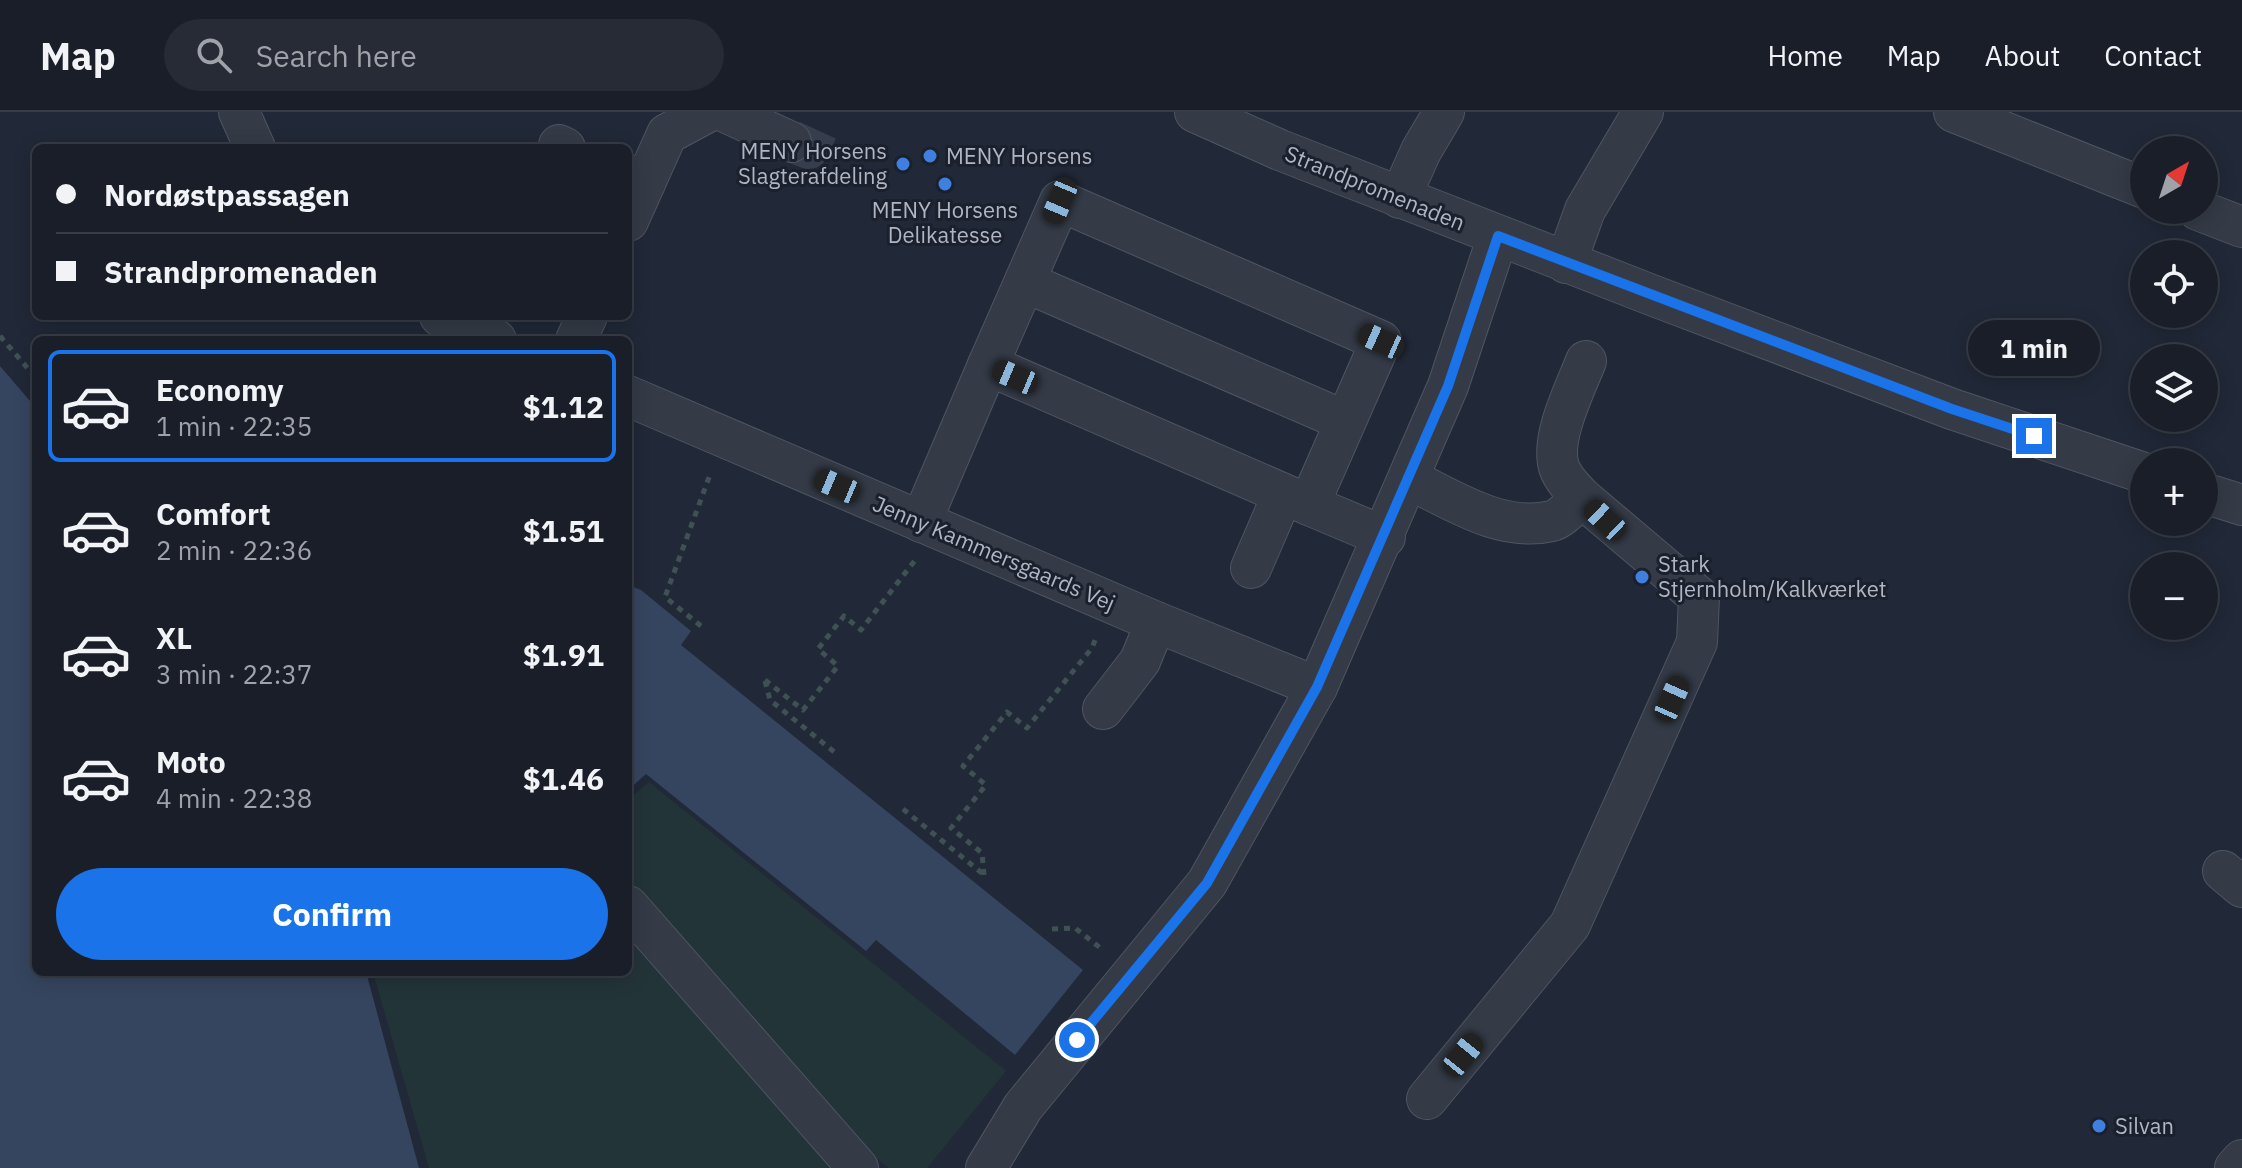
<!DOCTYPE html>
<meta charset="utf-8">
<style>
body{margin:0;font-family:"IBM Plex Sans",sans-serif;background:#262b35;color:#f1f3f6;height:100vh;display:flex;flex-direction:column;font-size:30px;white-space:nowrap}
*{box-sizing:border-box;margin:0}
p{font-size:26px;color:#9fa2a8}
.icon{flex:none;width:44px;height:44px;fill:none;stroke:currentColor;stroke-width:2;stroke-linecap:round;stroke-linejoin:round}
.map{position:relative;flex:1;overflow:hidden}
.details{position:absolute;left:32px;top:224px;width:600px;height:640px;display:flex;flex-direction:column;background:#191e29;border-radius:12px;box-shadow:0 4px 20px #0003,0 0 0 2px #373c46}
.details>*{flex:none}
.banner{position:absolute;left:32px;top:32px;width:600px;height:176px;border-radius:12px;box-shadow:0 4px 20px #0003,0 0 0 2px #373c46;display:grid;align-content:center;height:176px;padding:0 24px;background:#191e29}
.needle{width:52px;rotate:39deg}
.controls{position:absolute;left:2130px;top:24px;display:grid;gap:16px}
.controls a{display:grid;place-items:center;width:88px;height:88px;border-radius:50%;background:#191e29;box-shadow:0 4px 20px #0003,0 0 0 2px #373c46;font-size:40px}
.end{position:absolute;width:36px;height:36px;margin:-18px;border:10px solid #1a73e8;background:#fff;box-shadow:0 0 0 4px #fff}
.from{border-radius:50%}
.bubble{position:absolute;height:56px;border-radius:28px;background:#191e29;box-shadow:0 4px 20px #0003,0 0 0 2px #373c46;font-size:26px;font-weight:800;line-height:56px;text-align:center}
.car{position:absolute;width:24px;height:48px;margin:-24px -12px;border-radius:10px;box-shadow:0 0 6px 2px #0007;background:linear-gradient(#222 24%,#8ab4d8 0 40%,#222 0 76%,#8ab4d8 0 86%,#222 0)}
.banner b{display:flex;align-items:center;gap:28px;height:76px;font-size:30px}
.banner b+b{border-top:2px solid #373c46}
.banner i{width:20px;height:20px;background:#f1f3f6}
ul{padding:14px 0 0;list-style:none}
li{display:flex;align-items:center;gap:24px;height:112px;margin:0 16px 12px;padding:0 8px;border:4px solid transparent;border-radius:12px}
li div{flex:1}
li b{display:block;font-size:30px}
li em{font-style:normal;font-weight:800}
li.current{border-color:#1a73e8}
li>.icon{width:72px;height:72px;stroke-width:1.5}
.cta{display:flex;gap:16px;margin-top:auto;padding:16px 24px}
.cta a{flex:1;height:92px;border-radius:48px;background:#1a73e8;color:#fff;font-size:32px;font-weight:800;line-height:92px;text-align:center}
header{display:flex;align-items:center;gap:48px;box-sizing:border-box;height:112px;padding:0 40px;background:#191e29;border-bottom:2px solid #373c46}
header strong{font-size:38px}
nav{display:flex;gap:44px;margin-inline-start:auto;font-size:28px}
.search{width:560px;height:72px;background:#262b35;display:flex;align-items:center;gap:20px;box-sizing:border-box;padding:0 28px;border-radius:44px;color:#9fa2a8;font-size:30px}
.map>svg:first-child{display:block}
</style>
<header>
<strong>Map</strong>
<div class="search"><svg class="icon" aria-label="search" viewBox="0 0 24 24"><circle cx="10" cy="10" r="6"/><path d="M15 15l6 6"/></svg>Search here</div>
<nav><a>Home</a><a>Map</a><a>About</a><a>Contact</a></nav>
</header>
<div class="map">
<svg width="2242" height="1056" viewBox="0 0 2242 1056">
<rect width="100%" height="100%" fill="#212837"/>
<polygon fill="#233438" points="649,670 1006,959 927,1056 889,1056 855,1029 828,1056 429,1056 373,860 628,860 628,688"/>
<g fill="#36455f">
<polygon points="0,254 36,296 36,860 366,860 419,1056 0,1056"/>
<polygon points="628,473 641,478 691,519 681,533 1083,858 1015,943 876,828 866,839 646,662 628,678"/>
</g>
<g fill="none" stroke-linecap="round" stroke-linejoin="round">
<polyline stroke="#363d4c" stroke-width="40" stroke-dasharray="40 20" stroke-linecap="butt" points="791,30 809,37 826,0"/>
<defs>
<g id="minor">
<polyline points="239,0 255,36"/>
<polyline points="725,0 791,30"/>
<polyline points="1195,0 1280,38 1649,182 1952,297 2144,361"/>
<polyline points="1954,0 2144,76"/>
<polyline points="559,33 565,36"/>
<polyline points="628,63 645,71 628,109"/>
<polyline points="645,71 667,22 708,0"/>
<polyline points="1400,86 1421,39 1444,0"/>
<polygon points="1060,89 1381,229 1309,393 988,253"/>
<polyline points="2198,98 2242,115"/>
<polyline points="1566,151 1585,98 1643,0"/>
<polyline points="1025,170 1345,309"/>
<polyline points="440,204 496,228"/>
<polyline points="576,228 587,204"/>
<polyline points="628,284 1156,510 1317,575"/>
<path d="M 1409,367 C 1453,388 1501,421 1552,409 C 1562,406 1573,393 1582,386 L 1699,485 L 1697,530 L 1570,813 L 1427,987"/>
<polyline points="2204,381 2242,393"/>
<path d="M 1582,386 C 1573,377 1563,367 1559,355 C 1550,326 1575,277 1586,249"/>
<polyline points="1309,393 1385,425"/>
<polyline points="921,410 988,253"/>
<polyline points="1251,456 1283,382"/>
<polyline points="1103,597 1140,549 1156,510"/>
<polyline points="2223,759 2242,775"/>
<polyline points="628,794 858,1056"/>
<polyline points="986,1056 1023,995 1207,771 1317,575 1448,274 1498,124"/>
<polyline points="2235,1056 2242,1048"/>
</g>
</defs>
<use href="#minor" stroke="#4f5562" stroke-width="42"/>
<g stroke="#405155" stroke-width="5" stroke-dasharray="6 6" stroke-linecap="butt">
<polyline points="0,224 36,266"/>
<polyline points="701,514 665,485 711,360"/>
<polyline points="765,568 803,598 838,554 818,537 844,504 861,518 916,447"/>
<polyline points="765,569 770,588 838,643"/>
<polyline points="903,697 983,762"/>
<polyline points="984,763 982,741 951,716 986,673 963,654 1007,600 1027,616 1092,536 1097,523"/>
<polyline points="1052,817 1075,816 1103,838"/>
</g>
<use href="#minor" stroke="#343b47" stroke-width="40"/>
</g>
<g fill="none" stroke-linecap="round" stroke-linejoin="round">
<polyline stroke="#1a73e8" stroke-width="10" points="1077,928 1207,771 1317,575 1448,274 1498,124 1952,297 2034,324"/>
</g>
<g fill="#3f7fe0" stroke="#1a202c" stroke-width="3">
<circle cx="930" cy="44" r="8"/>
<circle cx="903" cy="52" r="8"/>
<circle cx="945" cy="72" r="8"/>
<circle cx="1642" cy="465" r="8"/>
<circle cx="2099" cy="1014" r="8"/>
</g>
<g text-anchor="middle" stroke-width="6" stroke-linejoin="round" paint-order="stroke">
<g font-size="22" fill="#afb5c4" stroke="#1a202c" text-anchor="start">
<text x="887" y="47" text-anchor="end">MENY Horsens<tspan x="887" dy="25">Slagterafdeling</tspan></text>
<text x="946" y="52">MENY Horsens</text>
<text x="945" y="106" text-anchor="middle">MENY Horsens<tspan x="945" dy="25">Delikatesse</tspan></text>
<text x="1658" y="460">Stark<tspan x="1658" dy="25">Stjernholm/Kalkværket</tspan></text>
<text x="2115" y="1022">Silvan</text>
</g>
<g font-size="22" fill="#afb5c4" stroke="#1a202c">
<text transform="translate(1375 76) rotate(22)" y="8">Strandpromenaden</text>
<text transform="translate(994 441) rotate(23)" y="8">Jenny Kammersgaards Vej</text>
</g>
</g>
</svg>
<div class="controls">
<a><svg class="needle" viewBox="-14 -14 28 28"><path d="M0-13l5 13h-10z" fill="#e53935"/><path d="M0 13l5-13h-10z" fill="#9fa2a8"/></svg></a>
<a><svg class="icon" aria-label="locate" viewBox="0 0 24 24"><circle cx="12" cy="12" r="6"/><path d="M12 2v4M12 18v4M2 12h4M18 12h4"/></svg></a>
<a><svg class="icon" aria-label="layers" viewBox="0 0 24 24"><path d="M12 4l9 5-9 5-9-5zM3 14l9 5 9-5"/></svg></a>
<a>+</a>
<a>−</a>
</div>
<i class="end from" style="left:1077px;top:928px"></i>
<i class="end" style="left:2034px;top:324px"></i>
<div class="bubble" style="left:1968px;top:208px;width:132px">1 min</div>
<i class="car" style="left:1060px;top:89px;rotate:203deg"></i>
<i class="car" style="left:1381px;top:229px;rotate:294deg"></i>
<i class="car" style="left:1015px;top:265px;rotate:293deg"></i>
<i class="car" style="left:837px;top:374px;rotate:293deg"></i>
<i class="car" style="left:1605px;top:408px;rotate:313deg"></i>
<i class="car" style="left:1672px;top:587px;rotate:24deg"></i>
<i class="car" style="left:1463px;top:943px;rotate:39deg"></i>
<div class="banner">
<b><i class="from"></i>Nordøstpassagen</b>
<b><i></i>Strandpromenaden</b>
</div>
<section class="details">
<ul>
<li class="current"><svg class="icon" aria-label="car" viewBox="0 0 24 24"><path d="M5 17H2v-5l4-1 3-4h7l3 4 3 1v5h-3M9 17h6M6 11h13"/><circle cx="7" cy="17" r="2"/><circle cx="17" cy="17" r="2"/></svg><div><b>Economy</b><p>1 min · 22:35</p></div><em>$1.12</em></li>
<li><svg class="icon" aria-label="car" viewBox="0 0 24 24"><path d="M5 17H2v-5l4-1 3-4h7l3 4 3 1v5h-3M9 17h6M6 11h13"/><circle cx="7" cy="17" r="2"/><circle cx="17" cy="17" r="2"/></svg><div><b>Comfort</b><p>2 min · 22:36</p></div><em>$1.51</em></li>
<li><svg class="icon" aria-label="car" viewBox="0 0 24 24"><path d="M5 17H2v-5l4-1 3-4h7l3 4 3 1v5h-3M9 17h6M6 11h13"/><circle cx="7" cy="17" r="2"/><circle cx="17" cy="17" r="2"/></svg><div><b>XL</b><p>3 min · 22:37</p></div><em>$1.91</em></li>
<li><svg class="icon" aria-label="car" viewBox="0 0 24 24"><path d="M5 17H2v-5l4-1 3-4h7l3 4 3 1v5h-3M9 17h6M6 11h13"/><circle cx="7" cy="17" r="2"/><circle cx="17" cy="17" r="2"/></svg><div><b>Moto</b><p>4 min · 22:38</p></div><em>$1.46</em></li>
</ul>
<div class="cta"><a>Confirm</a></div>
</section>
</div>
